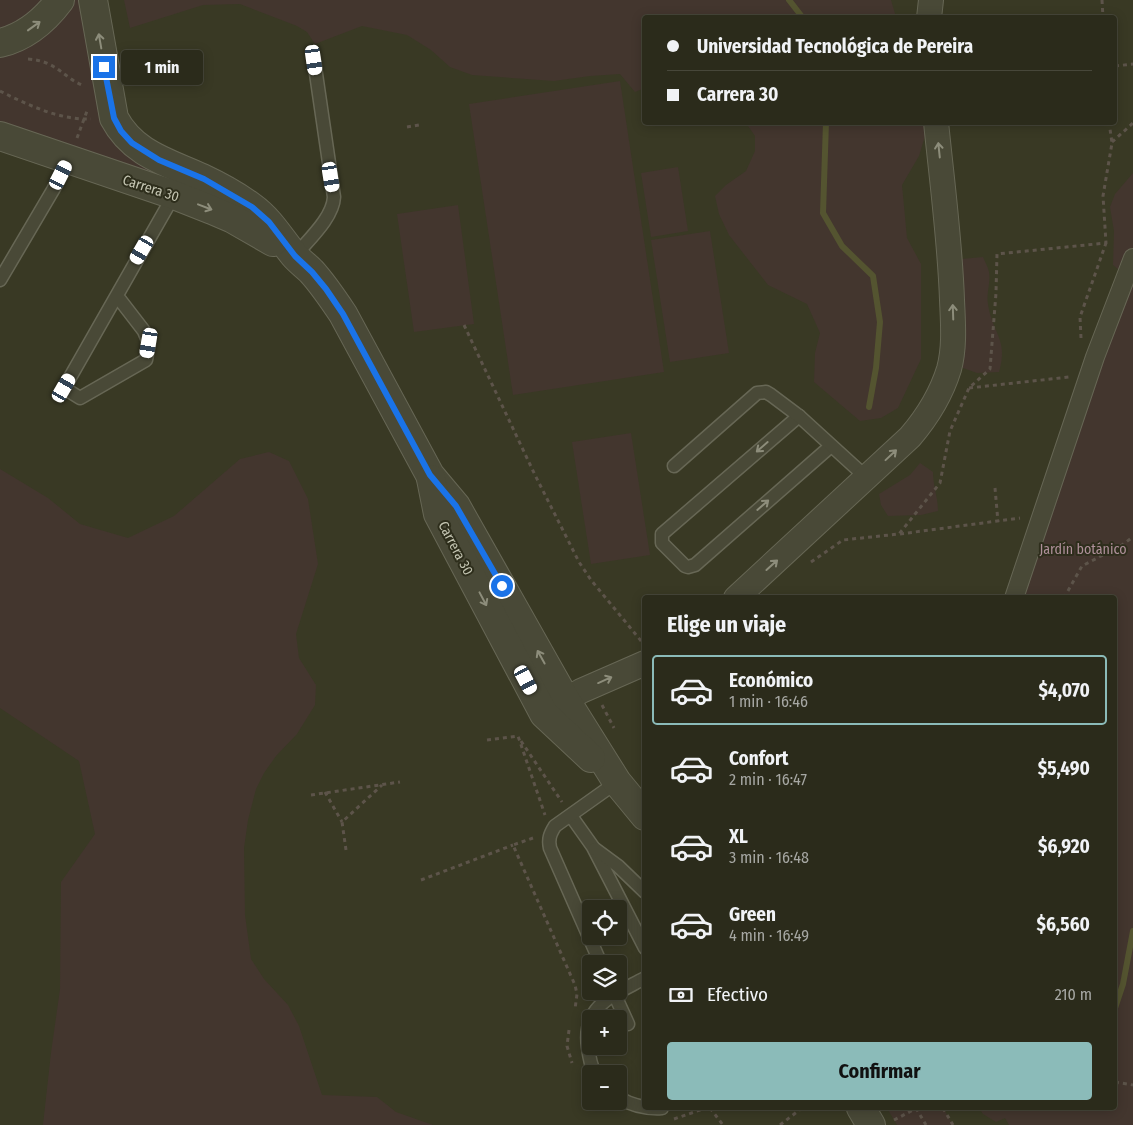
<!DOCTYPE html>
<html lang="es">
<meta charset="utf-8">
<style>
body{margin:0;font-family:"Fira Sans Condensed",sans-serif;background:#333324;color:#f1f3f6;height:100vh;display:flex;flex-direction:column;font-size:19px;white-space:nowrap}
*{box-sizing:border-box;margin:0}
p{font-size:16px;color:#a6a7a3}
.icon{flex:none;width:28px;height:28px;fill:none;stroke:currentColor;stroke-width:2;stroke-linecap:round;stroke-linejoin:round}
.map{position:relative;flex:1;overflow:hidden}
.sheet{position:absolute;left:642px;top:595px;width:475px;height:515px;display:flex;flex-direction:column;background:#2b2b1b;border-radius:5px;box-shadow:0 2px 12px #0003,0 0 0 1px #47473a}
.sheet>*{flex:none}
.hud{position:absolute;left:642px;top:15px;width:475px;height:110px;border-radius:5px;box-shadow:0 2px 12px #0003,0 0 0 1px #47473a;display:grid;align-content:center;height:110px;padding:0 25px;background:#2b2b1b}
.fabs{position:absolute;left:582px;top:900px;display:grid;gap:10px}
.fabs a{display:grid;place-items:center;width:45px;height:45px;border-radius:5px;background:#2b2b1b;box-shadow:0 2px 12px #0003,0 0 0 1px #47473a;font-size:25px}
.end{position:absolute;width:22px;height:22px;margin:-11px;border:6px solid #1a73e8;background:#fff;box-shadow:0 0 0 2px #fff}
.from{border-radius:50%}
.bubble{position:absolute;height:35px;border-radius:5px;background:#2b2b1b;box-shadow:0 2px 12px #0003,0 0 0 1px #47473a;font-size:16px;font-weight:700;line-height:35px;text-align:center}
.car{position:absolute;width:15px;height:30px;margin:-15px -8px;border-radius:6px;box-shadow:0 0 4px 1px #0007;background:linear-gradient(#fff 24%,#345 0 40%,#fff 0 76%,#345 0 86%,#fff 0)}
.hud b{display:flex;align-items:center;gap:18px;height:48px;font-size:19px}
.hud b+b{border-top:1px solid #47473a}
.hud i{width:12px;height:12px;background:#f1f3f6}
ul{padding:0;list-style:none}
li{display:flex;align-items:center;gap:15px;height:70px;margin:0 10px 8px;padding:0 15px;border:2px solid transparent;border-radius:5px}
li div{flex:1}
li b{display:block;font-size:19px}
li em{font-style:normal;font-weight:700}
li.current{border-color:#8bbbb9}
li>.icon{width:45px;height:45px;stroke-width:1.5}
h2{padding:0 25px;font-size:22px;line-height:60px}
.pay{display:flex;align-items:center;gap:12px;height:55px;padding:0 25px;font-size:19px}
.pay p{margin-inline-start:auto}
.primary-button{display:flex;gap:10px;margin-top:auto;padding:10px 25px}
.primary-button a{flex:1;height:58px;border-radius:5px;background:#8bbbb9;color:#111;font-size:20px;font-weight:700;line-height:58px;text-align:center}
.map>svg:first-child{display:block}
</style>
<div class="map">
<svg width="1133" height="1125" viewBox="0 0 1133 1125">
<rect width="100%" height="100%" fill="#393924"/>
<g fill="#43362e">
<polygon points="0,0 93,0 114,118 252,207 0,136"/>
<polygon points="124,0 891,0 896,17 645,18 645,88 635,92 620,74 590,76 554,81 472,75 450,67 431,50 407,35 362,26 315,44 307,32 297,26 240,4 203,5 130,28"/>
<polygon points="620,81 664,372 513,395 469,104"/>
<polygon points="746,123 927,123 928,126 919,156 902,185 907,238 921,264 921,359 898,408 881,418 860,421 814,382 815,353 820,333 807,304 768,285 729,235 719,214 715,196 726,185 746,171 755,151 755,136"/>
<polygon points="678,167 688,231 651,237 641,173"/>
<polygon points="1133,173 1133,1125 1009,1125 1005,1118 996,1122 983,1114 979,1108 1115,1108 1115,598 1014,597 1126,276 1113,265 1114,231 1110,207 1115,194"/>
<polygon points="458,205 474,324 414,332 397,214"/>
<polygon points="710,231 729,353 670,362 651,240"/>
<path d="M 983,257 C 985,262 988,267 989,272 C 991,282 986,293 988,304 C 992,333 1009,340 999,372 L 977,373 L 960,367 L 961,259 Z"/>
<polygon points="631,433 650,555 591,564 572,442"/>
<polygon points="269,452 289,461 308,499 318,564 296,634 299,658 316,685 315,705 297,734 276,756 264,773 256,789 248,820 244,848 245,915 251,959 264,979 288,1005 299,1026 322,1095 377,1097 396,1112 433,1125 43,1125 51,1053 60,989 61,882 95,834 79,761 0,708 0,469 48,498 80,524 128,538 174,516 240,459"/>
<path d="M 920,463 L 933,472 C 933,486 938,497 938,511 L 921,515 L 888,516 L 881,505 L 879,494 L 910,475 Z"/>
<polygon points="887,1108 943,1108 953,1125 897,1125"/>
</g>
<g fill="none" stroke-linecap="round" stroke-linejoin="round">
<g stroke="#545430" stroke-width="6">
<polyline points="789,0 803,18"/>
<polyline points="826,122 823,213 842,246 873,276 880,322 876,368 869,407"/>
<polyline points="1115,1008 1123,984 1133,931"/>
</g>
<defs>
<g id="service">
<path d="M 295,256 C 308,240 333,218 334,197 L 314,60"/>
<polyline points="0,280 53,190 69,160"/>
<polyline points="117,296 144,331 149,343 146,360 80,398 64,388 174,195"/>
<polyline points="799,416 662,534 662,543 685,566 688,567 695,565 831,446"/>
<polyline points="674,466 757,393 766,392 771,395 799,416 867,478"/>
<polyline points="571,816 593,847 645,948"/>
<polyline points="595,849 618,866 645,892"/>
<path d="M 601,964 L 550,848 C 548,839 550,834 555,826 L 617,782"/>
<polyline points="613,991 628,1024"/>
<path d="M 595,1074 C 591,1066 589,1056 588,1047 C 582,1005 614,995 645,978"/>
<path d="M 619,1098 C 633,1106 646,1109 662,1108"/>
</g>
<polyline id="pedestrian" points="1014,598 1095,357 1133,258"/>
<g id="minor">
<polyline points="929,18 931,0"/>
<path d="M 736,598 L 910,437 C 928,416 941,395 949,369 C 955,347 953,323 952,300 C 950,241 942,182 936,122"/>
<polyline points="550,709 581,691 645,663"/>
</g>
<g id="tertiary">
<path d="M 93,0 L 114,118 C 133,154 167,162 202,178 C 219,186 237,196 252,207 C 270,220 280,238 294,255 C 299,261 305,265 311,271 C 323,284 333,299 343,314 L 430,475 L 456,506 L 565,699 L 617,782 L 645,816"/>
<path d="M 0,43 C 25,37 45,20 60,0"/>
<polyline points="0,136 174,195 212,210 233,219 273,242"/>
<polyline points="431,479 438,514 544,714 591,758"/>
<polyline points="861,1108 871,1125"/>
</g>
</defs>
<use href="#service" stroke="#676755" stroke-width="15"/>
<use href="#pedestrian" stroke="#676755" stroke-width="20"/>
<use href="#minor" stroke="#676755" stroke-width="26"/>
<use href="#tertiary" stroke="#676755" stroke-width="30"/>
<g stroke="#5d544a" stroke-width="3" stroke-dasharray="4 4" stroke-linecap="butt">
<polyline points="1102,0 1103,18"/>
<path d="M 28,59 C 57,61 62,77 84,86"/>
<polyline points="1115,66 1133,64"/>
<path d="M 0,91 C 28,105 59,120 91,119"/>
<polyline points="407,127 419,125"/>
<polyline points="77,138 87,111"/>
<polyline points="1112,142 1133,123"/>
<polyline points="464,325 535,475 579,562 591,580 642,642"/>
<polyline points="1081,338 1080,317 1106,243"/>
<polyline points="969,388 1069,377"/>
<polyline points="995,488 998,522"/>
<polyline points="900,534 1020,518"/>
<polyline points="811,562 843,540 899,534 940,483 950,431 969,388 990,369 996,293 997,254 1106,243 1103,196 1112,143 1109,122"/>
<polyline points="1064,598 1082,566 1122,545 1133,537"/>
<polyline points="602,705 614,728"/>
<polyline points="487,740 518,736 545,815"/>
<polyline points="521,741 562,802"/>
<polyline points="645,754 645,766"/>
<polyline points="325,792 342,822"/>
<polyline points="311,795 400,782"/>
<polyline points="533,838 513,845 575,985 577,994 575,1009"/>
<polyline points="346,850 342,822 382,785"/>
<polyline points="421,880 513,845"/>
<polyline points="569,1030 567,1046 572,1063"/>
<polyline points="1115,1082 1133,1085"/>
<polyline points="710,1108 723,1125"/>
<polyline points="916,1108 926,1125"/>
<polyline points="943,1108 953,1125"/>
<polyline points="674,1119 706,1108"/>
<polyline points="894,1120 917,1108"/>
<polyline points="780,1125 802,1108"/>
</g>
<use href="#service" stroke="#494937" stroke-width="12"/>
<use href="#pedestrian" stroke="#494937" stroke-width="18"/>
<use href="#minor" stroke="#494937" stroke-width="24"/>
<use href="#tertiary" stroke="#494937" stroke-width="28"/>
</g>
<defs><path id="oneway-shaft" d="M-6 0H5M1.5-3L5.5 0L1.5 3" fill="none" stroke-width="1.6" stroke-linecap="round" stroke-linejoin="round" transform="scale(1.25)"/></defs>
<g stroke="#8d8d7b">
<use href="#oneway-shaft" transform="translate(34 26) rotate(-36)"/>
<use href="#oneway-shaft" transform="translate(100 41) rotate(-100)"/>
<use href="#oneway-shaft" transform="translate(939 150) rotate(-96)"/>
<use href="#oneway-shaft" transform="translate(205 207) rotate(21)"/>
<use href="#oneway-shaft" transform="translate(953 312) rotate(-92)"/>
<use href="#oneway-shaft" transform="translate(762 447) rotate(139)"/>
<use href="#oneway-shaft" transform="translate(891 455) rotate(-43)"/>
<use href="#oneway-shaft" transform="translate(763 505) rotate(-41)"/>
<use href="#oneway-shaft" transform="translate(772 565) rotate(-42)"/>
<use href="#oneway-shaft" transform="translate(483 599) rotate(62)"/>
<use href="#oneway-shaft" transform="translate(541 657) rotate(-119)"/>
<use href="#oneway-shaft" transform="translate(605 680) rotate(-24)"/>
</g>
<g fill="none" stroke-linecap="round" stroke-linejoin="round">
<polyline stroke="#1a73e8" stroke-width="6" points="104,67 114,118 121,131 132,143 159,160 204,179 252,207 269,222 295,256 312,272 326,289 343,314 430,475 456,506 502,586"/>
</g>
<g text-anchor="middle" stroke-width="4" stroke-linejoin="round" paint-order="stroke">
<g font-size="14" fill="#c4c5b2" stroke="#2e2e1c">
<text transform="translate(151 188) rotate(18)" y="5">Carrera 30</text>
<text transform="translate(456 548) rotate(62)" y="5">Carrera 30</text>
</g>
<g font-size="14" fill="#af909a" stroke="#2e2e1c">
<text x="1083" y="554">Jardín botánico</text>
</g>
</g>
</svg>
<div class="fabs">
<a><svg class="icon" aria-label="locate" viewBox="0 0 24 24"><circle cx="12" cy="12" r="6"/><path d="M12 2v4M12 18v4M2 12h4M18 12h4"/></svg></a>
<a><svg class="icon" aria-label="layers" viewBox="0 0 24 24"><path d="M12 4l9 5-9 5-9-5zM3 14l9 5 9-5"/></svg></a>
<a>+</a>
<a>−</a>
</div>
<i class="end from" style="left:502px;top:586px"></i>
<i class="end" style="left:104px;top:67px"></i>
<div class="bubble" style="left:121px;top:50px;width:82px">1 min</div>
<i class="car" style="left:314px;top:60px;rotate:172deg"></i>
<i class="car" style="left:61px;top:175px;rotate:27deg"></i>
<i class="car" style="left:331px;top:177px;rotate:171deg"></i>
<i class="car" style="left:142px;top:250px;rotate:210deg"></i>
<i class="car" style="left:149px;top:343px;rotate:190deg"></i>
<i class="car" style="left:64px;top:388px;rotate:30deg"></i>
<i class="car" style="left:526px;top:680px;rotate:152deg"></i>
<div class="hud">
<b><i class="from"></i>Universidad Tecnológica de Pereira</b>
<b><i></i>Carrera 30</b>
</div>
<section class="sheet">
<h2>Elige un viaje</h2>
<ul>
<li class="current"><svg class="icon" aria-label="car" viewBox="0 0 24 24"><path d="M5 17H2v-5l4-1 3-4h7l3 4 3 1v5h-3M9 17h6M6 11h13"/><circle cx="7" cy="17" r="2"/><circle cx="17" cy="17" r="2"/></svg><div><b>Económico</b><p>1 min · 16:46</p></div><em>$4,070</em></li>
<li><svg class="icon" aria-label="car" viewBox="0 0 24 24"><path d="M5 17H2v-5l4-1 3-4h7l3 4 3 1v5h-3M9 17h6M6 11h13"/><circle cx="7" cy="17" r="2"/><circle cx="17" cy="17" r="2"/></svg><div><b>Confort</b><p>2 min · 16:47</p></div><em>$5,490</em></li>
<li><svg class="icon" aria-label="car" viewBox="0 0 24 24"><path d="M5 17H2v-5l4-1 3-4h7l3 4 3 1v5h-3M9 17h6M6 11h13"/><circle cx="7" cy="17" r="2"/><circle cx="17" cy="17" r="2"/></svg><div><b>XL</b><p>3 min · 16:48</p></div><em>$6,920</em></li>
<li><svg class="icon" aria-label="car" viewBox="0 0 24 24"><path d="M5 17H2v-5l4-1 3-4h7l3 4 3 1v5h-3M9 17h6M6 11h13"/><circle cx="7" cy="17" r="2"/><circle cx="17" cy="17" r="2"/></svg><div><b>Green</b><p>4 min · 16:49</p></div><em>$6,560</em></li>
</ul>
<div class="pay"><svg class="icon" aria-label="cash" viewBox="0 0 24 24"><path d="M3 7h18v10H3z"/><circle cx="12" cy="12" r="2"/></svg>Efectivo<p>210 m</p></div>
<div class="primary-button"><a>Confirmar</a></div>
</section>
</div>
